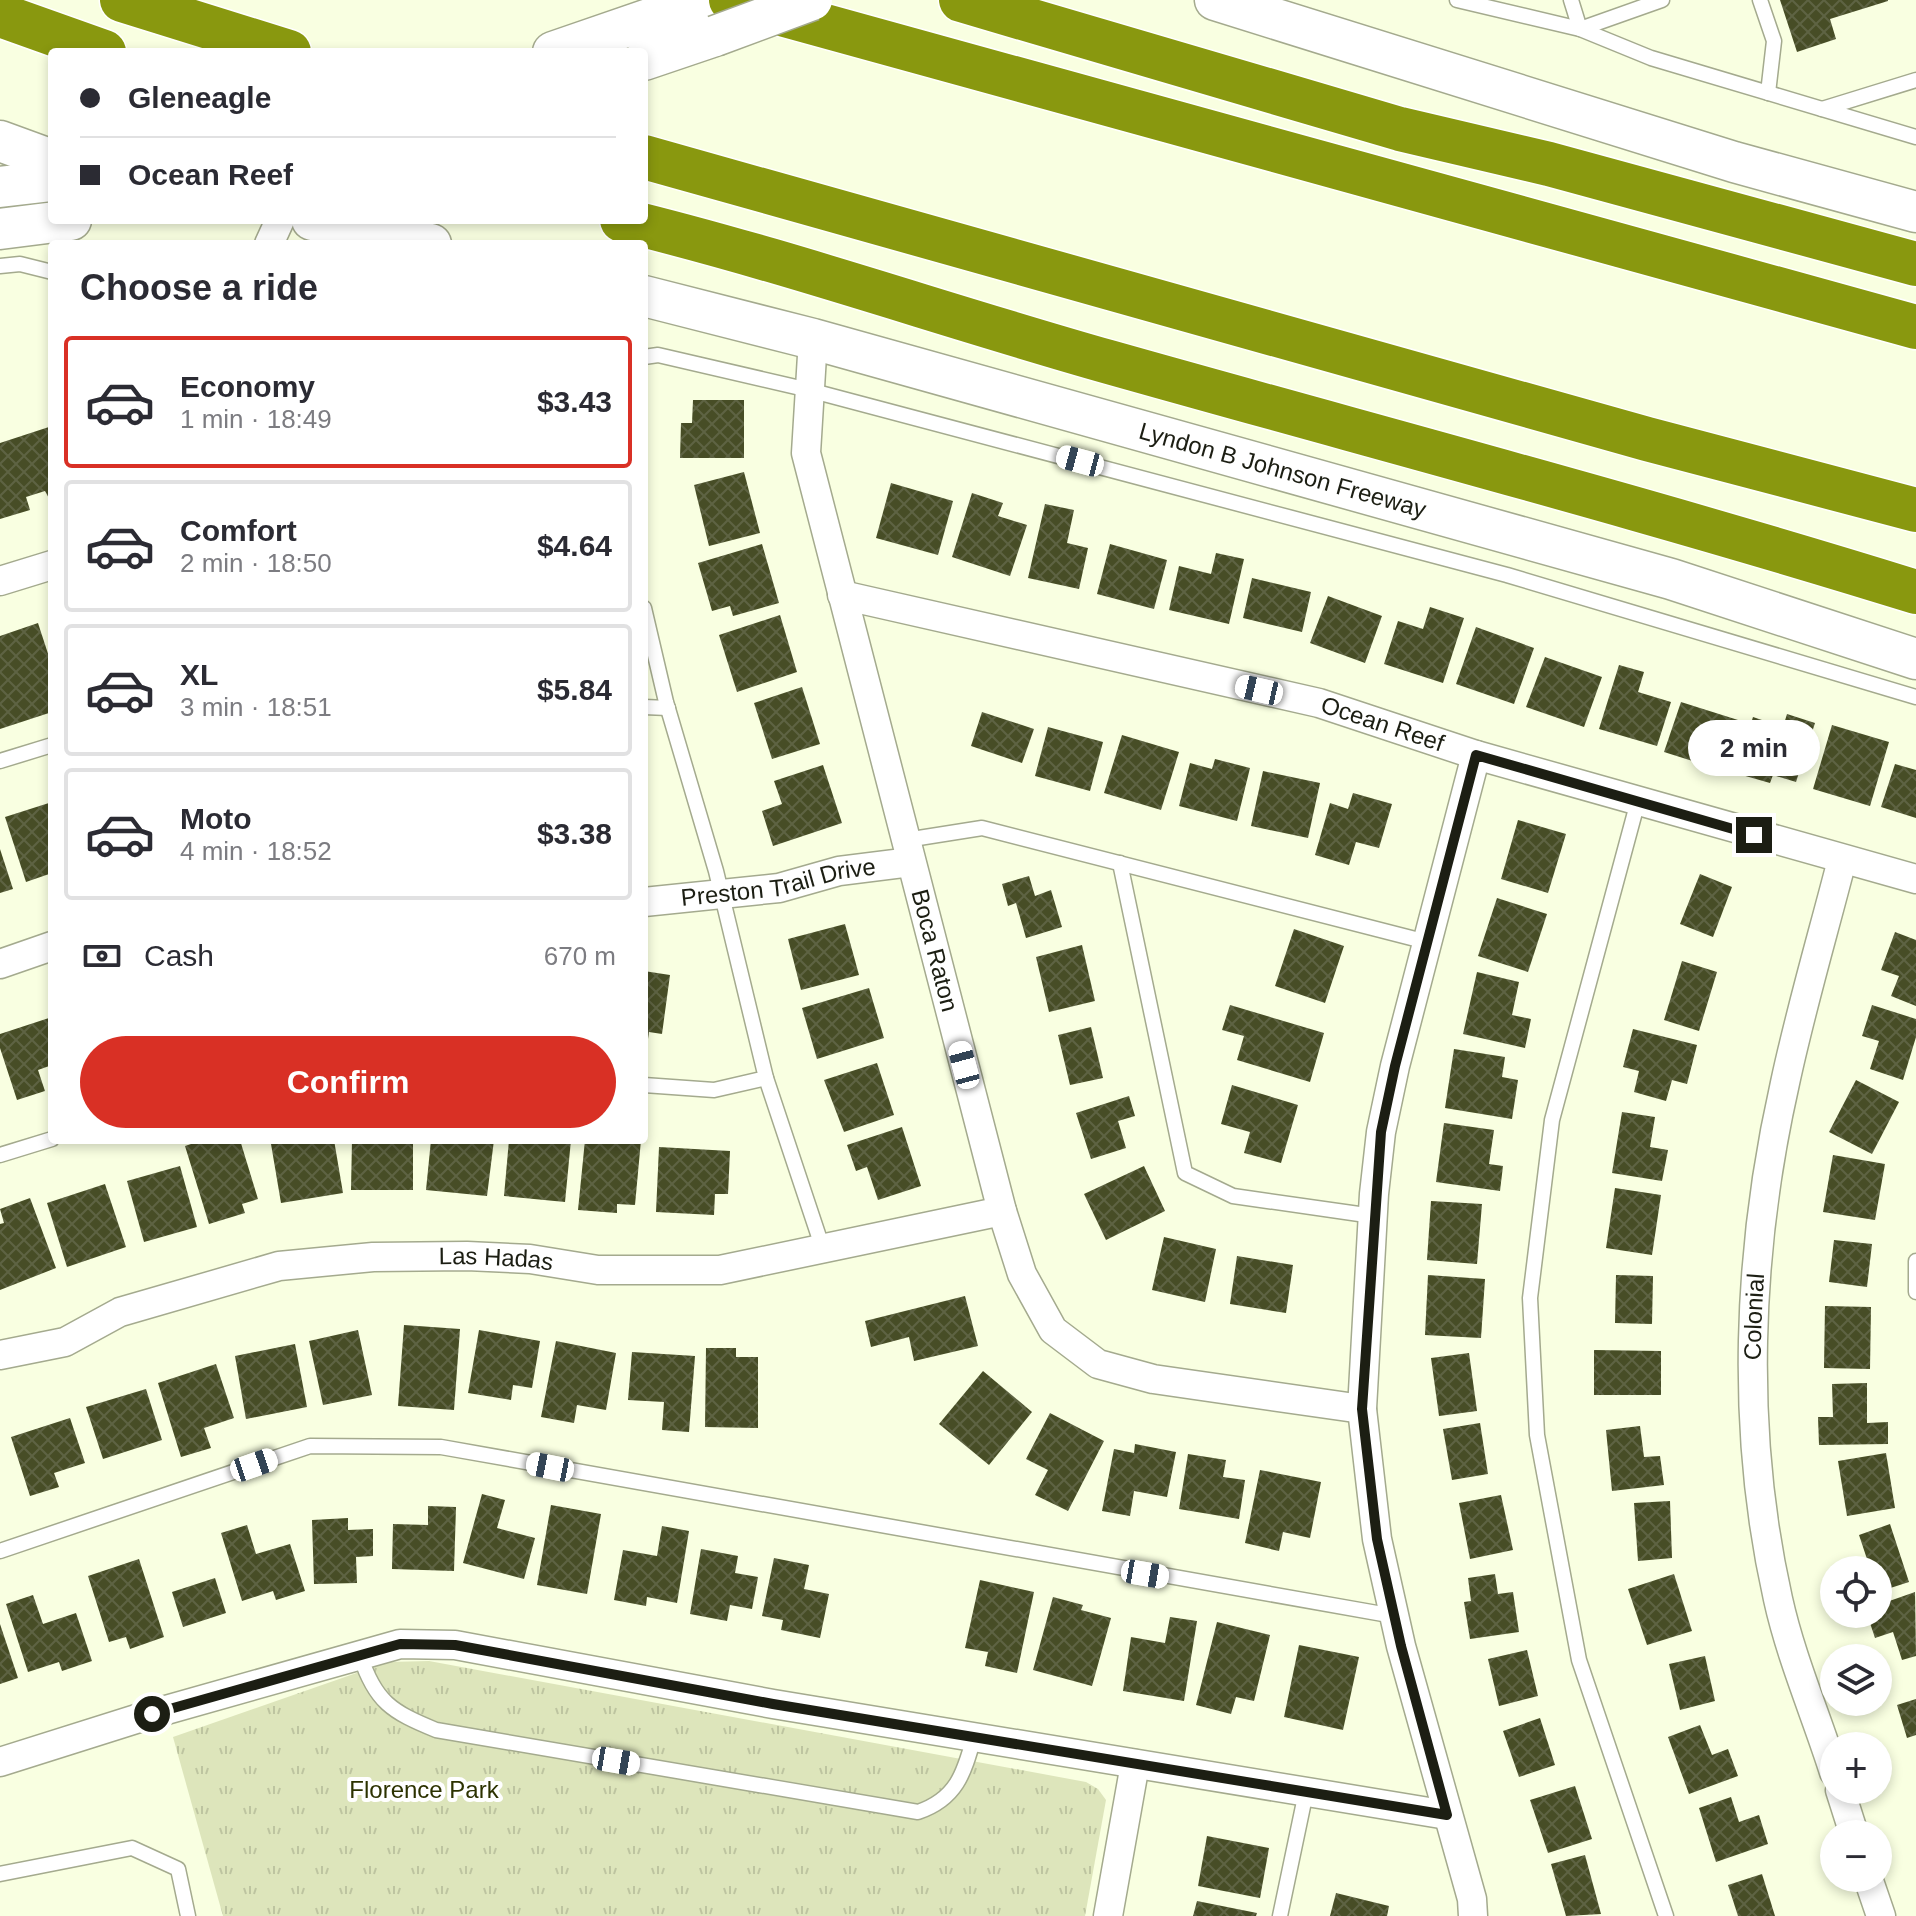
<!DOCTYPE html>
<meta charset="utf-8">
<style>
body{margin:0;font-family:Helvetica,sans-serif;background:#f2f2f3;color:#2b2b33;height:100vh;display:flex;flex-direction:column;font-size:30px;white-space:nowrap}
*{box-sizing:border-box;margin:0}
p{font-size:26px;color:#7c7c81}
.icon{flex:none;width:44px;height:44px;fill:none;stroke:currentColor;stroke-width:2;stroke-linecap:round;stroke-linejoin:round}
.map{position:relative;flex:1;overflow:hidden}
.drawer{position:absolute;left:48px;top:240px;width:600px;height:904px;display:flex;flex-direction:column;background:#fff;border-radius:8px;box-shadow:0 4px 12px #0003}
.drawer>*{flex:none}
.banner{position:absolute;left:48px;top:48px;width:600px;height:176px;border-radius:8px;box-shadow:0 4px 12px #0003;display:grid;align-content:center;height:176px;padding:0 32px;background:#fff}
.buttons{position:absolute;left:1820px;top:1556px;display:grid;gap:16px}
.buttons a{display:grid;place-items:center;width:72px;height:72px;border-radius:50%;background:#fff;box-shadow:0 4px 12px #0003;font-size:40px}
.end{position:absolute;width:36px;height:36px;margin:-18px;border:10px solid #1c1e13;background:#fff;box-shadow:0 0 0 4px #fff}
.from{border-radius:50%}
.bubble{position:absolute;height:56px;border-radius:28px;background:#fff;box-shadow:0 4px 12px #0003;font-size:26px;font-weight:800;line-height:56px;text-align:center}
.car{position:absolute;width:24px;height:48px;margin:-24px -12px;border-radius:10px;box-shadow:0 0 6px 2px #0007;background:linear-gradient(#fff 24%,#345 0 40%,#fff 0 76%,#345 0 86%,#fff 0)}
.banner b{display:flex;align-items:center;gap:28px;height:76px;font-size:30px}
.banner b+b{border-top:2px solid #e1e1e2}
.banner i{width:20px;height:20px;background:#2b2b33}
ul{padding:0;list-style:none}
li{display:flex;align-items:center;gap:24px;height:132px;margin:0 16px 12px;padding:0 16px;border:4px solid #e1e1e2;border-radius:8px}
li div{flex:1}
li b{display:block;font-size:30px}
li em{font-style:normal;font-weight:800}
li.active{border-color:#d93025}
li>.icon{width:72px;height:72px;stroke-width:1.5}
h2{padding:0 32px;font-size:36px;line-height:96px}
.pay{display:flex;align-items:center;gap:20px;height:88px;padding:0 32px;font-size:30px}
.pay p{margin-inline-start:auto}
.cta{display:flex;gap:16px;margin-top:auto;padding:16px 32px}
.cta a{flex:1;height:92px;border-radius:48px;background:#d93025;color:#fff;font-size:32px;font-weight:800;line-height:92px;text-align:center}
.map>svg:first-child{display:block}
</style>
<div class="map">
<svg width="1916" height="1916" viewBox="0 0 1916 1916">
<defs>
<pattern id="park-tufts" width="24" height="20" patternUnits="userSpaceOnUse" patternTransform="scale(2)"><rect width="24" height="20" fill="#dde5bb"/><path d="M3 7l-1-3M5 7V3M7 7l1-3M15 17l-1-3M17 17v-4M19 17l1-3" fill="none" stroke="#bdc4a0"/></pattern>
<pattern id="building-cross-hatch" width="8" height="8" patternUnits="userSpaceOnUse" patternTransform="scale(2)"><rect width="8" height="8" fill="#474d26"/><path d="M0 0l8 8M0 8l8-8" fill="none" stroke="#5e6343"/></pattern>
</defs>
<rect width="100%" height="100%" fill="#f9ffe1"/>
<polygon fill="url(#park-tufts)" points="429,1661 1086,1782 1098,1789 1106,1800 1085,1916 223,1916 173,1737 388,1662"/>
<g fill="url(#building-cross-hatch)">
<polygon points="1780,0 1888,0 1888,1 1830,19 1836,39 1797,52"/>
<polygon points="693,400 744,400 744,458 680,458 681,423 692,423"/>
<polygon points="52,426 52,504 45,491 26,497 30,510 0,519 0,443"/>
<polygon points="744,472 760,533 709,546 694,485"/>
<polygon points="891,483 953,501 938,555 876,538"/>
<polygon points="972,493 1003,503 998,516 1027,525 1010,576 952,557"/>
<polygon points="1045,504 1074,510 1067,543 1088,548 1079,589 1028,578"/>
<polygon points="762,544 779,603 733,616 730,606 712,611 698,563"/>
<polygon points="1110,544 1167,560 1154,609 1097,594"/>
<polygon points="1216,553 1244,559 1229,624 1169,610 1179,566 1211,574"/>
<polygon points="1252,578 1311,592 1302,632 1243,618"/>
<polygon points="1328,596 1382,616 1365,663 1310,643"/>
<polygon points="1430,607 1464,618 1443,683 1384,664 1398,621 1423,629"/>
<polygon points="780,615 797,672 737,692 719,635"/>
<polygon points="38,623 52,666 52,712 0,729 0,636"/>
<polygon points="1476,627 1534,648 1514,704 1456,684"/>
<polygon points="1545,657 1602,677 1584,727 1526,707"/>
<polygon points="1619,665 1644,672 1638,692 1671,702 1657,746 1599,729"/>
<polygon points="802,687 820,744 772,759 754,703"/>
<polygon points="1681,702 1738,720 1721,770 1664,752"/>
<polygon points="982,712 1034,729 1022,763 971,746"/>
<polygon points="1787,714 1815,723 1796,782 1773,775 1770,783 1735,773 1753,717 1783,727"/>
<polygon points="1832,725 1889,742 1870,806 1813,789"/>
<polygon points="1048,727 1103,742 1090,791 1035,776"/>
<polygon points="1122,735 1179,752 1161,810 1104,793"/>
<polygon points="1215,759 1250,768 1237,821 1179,806 1190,763 1212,769"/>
<polygon points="1895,764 1916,770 1916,818 1881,807"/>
<polygon points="823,765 842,823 773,846 762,811 782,804 774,781"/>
<polygon points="1263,771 1320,783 1308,838 1251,826"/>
<polygon points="1353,793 1392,804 1379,848 1356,842 1349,865 1315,855 1330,803 1348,809"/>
<polygon points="52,802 52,873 26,882 5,817"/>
<polygon points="1518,820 1566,834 1548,893 1501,879"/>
<polygon points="0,849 13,889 0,893"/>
<polygon points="1700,874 1732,887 1713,937 1680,924"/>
<polygon points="1029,876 1035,896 1051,890 1062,927 1026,938 1016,903 1008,906 1002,884"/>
<polygon points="1497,898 1547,914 1528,972 1478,956"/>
<polygon points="845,924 859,975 801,990 788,939"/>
<polygon points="1294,929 1344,946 1325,1003 1275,986"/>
<polygon points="1895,932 1916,940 1916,1006 1891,996 1899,976 1881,970"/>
<polygon points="1082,945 1095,1001 1049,1012 1036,957"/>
<polygon points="1682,961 1717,972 1699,1031 1664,1020"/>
<polygon points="644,971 670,975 662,1034 649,1032 647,1046"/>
<polygon points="1477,972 1519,982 1512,1015 1531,1019 1525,1048 1463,1034"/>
<polygon points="869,988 884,1038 817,1059 802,1008"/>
<polygon points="1230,1005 1324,1033 1310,1082 1237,1060 1244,1036 1222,1030"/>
<polygon points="1872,1005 1916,1019 1916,1037 1903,1080 1870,1069 1879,1041 1862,1036"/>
<polygon points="52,1017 52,1065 38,1070 45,1091 17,1100 0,1048 0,1034"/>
<polygon points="1091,1027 1103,1078 1070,1085 1058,1035"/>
<polygon points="1633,1029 1697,1045 1687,1084 1672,1080 1666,1101 1634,1092 1639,1071 1623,1067"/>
<polygon points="1454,1049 1505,1057 1502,1077 1518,1080 1512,1119 1445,1108"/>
<polygon points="877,1063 894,1115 844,1132 824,1080"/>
<polygon points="1856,1080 1899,1102 1872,1154 1829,1132"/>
<polygon points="1232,1085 1298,1105 1281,1163 1244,1153 1250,1132 1221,1124"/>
<polygon points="1129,1096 1135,1116 1118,1121 1126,1148 1091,1159 1076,1113"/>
<polygon points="1622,1112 1655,1117 1650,1147 1668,1150 1662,1181 1612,1173"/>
<polygon points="1444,1123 1494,1130 1489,1164 1503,1166 1500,1191 1436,1182"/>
<polygon points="902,1127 921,1186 878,1200 867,1167 856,1171 847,1145"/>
<polygon points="203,1140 240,1140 258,1199 242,1204 245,1213 209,1224 185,1146"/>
<polygon points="294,1140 334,1140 343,1193 281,1203 271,1144"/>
<polygon points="352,1140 413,1140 413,1190 351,1190"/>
<polygon points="431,1140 494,1140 487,1196 426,1190"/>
<polygon points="509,1140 571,1140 565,1202 504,1196"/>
<polygon points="585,1140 641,1140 635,1205 617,1204 617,1213 578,1210"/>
<polygon points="659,1147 730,1151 728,1194 715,1194 714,1215 656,1212"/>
<polygon points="1833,1155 1885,1164 1875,1220 1823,1212"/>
<polygon points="180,1166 197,1227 144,1242 127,1181"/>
<polygon points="1144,1166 1165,1211 1106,1240 1084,1194"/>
<polygon points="105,1184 126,1247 67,1267 47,1203"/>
<polygon points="1615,1188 1661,1195 1652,1255 1606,1248"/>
<polygon points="30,1198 56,1268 0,1290 0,1224 4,1223 0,1209"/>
<polygon points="1431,1201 1482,1204 1477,1264 1427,1260"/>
<polygon points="1164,1237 1216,1249 1205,1302 1152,1290"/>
<polygon points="1834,1240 1872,1244 1867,1287 1829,1282"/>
<polygon points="1237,1256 1293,1265 1286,1313 1230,1304"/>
<polygon points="1428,1275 1485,1279 1481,1338 1425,1335"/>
<polygon points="1616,1275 1653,1276 1652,1324 1615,1323"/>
<polygon points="965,1296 978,1346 914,1361 909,1337 871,1347 865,1321"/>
<polygon points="1825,1306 1871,1307 1870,1369 1824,1368"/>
<polygon points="404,1325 460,1329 454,1410 398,1406"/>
<polygon points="358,1330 372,1395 323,1405 309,1341"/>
<polygon points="479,1330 540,1341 532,1388 513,1385 511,1400 468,1393"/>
<polygon points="556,1341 616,1353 606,1410 577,1405 574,1423 541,1417"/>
<polygon points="295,1344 307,1407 246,1419 235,1356"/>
<polygon points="706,1348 736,1348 736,1357 758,1357 758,1428 705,1427"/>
<polygon points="1594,1350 1661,1351 1661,1395 1594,1395"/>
<polygon points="632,1352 695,1356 689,1432 662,1430 664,1402 628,1400"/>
<polygon points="1469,1353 1477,1411 1439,1416 1431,1358"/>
<polygon points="216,1364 234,1418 204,1428 211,1448 181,1457 158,1383"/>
<polygon points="983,1371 1032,1412 989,1465 939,1424"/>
<polygon points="1867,1383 1867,1423 1888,1422 1888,1444 1819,1445 1818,1417 1833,1417 1832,1384"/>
<polygon points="146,1389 162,1440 103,1459 86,1407"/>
<polygon points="1050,1413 1104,1441 1068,1511 1035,1495 1048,1470 1026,1459"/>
<polygon points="70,1418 85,1463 54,1473 59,1487 30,1496 11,1437"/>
<polygon points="1480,1423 1488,1474 1452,1480 1443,1429"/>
<polygon points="1640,1426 1644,1457 1660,1456 1664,1485 1612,1491 1606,1430"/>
<polygon points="1135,1444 1176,1452 1167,1497 1134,1491 1130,1516 1102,1511 1114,1449 1134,1453"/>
<polygon points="1886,1453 1895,1508 1847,1516 1838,1461"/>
<polygon points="1188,1454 1226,1460 1223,1477 1245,1480 1239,1519 1179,1509"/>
<polygon points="1260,1470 1321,1482 1310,1538 1283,1532 1279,1551 1245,1543"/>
<polygon points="482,1494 505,1500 497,1528 535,1538 524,1579 463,1563"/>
<polygon points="1501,1495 1513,1550 1470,1559 1459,1503"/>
<polygon points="1670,1501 1672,1558 1638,1561 1634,1503"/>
<polygon points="551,1505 601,1514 587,1594 537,1585"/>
<polygon points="428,1506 456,1507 454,1571 392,1569 393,1524 428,1525"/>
<polygon points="348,1518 348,1530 373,1529 373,1556 356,1557 357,1583 314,1584 312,1520"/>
<polygon points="1890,1524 1909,1582 1878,1592 1878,1570 1845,1569 1868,1562 1859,1535"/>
<polygon points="247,1525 256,1554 290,1544 305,1591 276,1600 273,1591 242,1601 221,1533"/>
<polygon points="662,1526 689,1531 677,1603 647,1597 646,1606 614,1600 623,1550 657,1556"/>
<polygon points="701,1549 738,1556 735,1573 758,1577 752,1609 730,1605 727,1621 690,1614"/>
<polygon points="774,1558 809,1565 804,1589 829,1594 820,1638 781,1630 783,1620 762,1616"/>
<polygon points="139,1559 164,1637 130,1649 126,1637 109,1642 88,1576"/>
<polygon points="1495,1574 1498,1594 1513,1592 1519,1632 1470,1639 1464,1602 1471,1601 1468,1578"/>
<polygon points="1674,1574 1692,1631 1647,1645 1628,1589"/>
<polygon points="215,1578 226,1613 183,1627 172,1592"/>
<polygon points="980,1580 1034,1592 1017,1673 985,1666 988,1652 965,1648"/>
<polygon points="1915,1592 1916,1656 1902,1660 1893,1632 1875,1638 1867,1614 1878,1614 1878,1605"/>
<polygon points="33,1595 43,1624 76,1613 92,1661 62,1671 59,1662 28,1672 6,1604"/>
<polygon points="1053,1597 1083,1605 1081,1610 1111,1618 1092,1686 1033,1670"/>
<polygon points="1170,1617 1197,1621 1184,1701 1123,1691 1131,1637 1165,1643"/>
<polygon points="1217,1622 1270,1635 1254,1701 1236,1697 1231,1714 1196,1705"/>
<polygon points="0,1624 18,1678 0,1684"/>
<polygon points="1299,1645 1359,1657 1343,1730 1284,1717"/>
<polygon points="1527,1650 1538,1696 1499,1706 1488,1659"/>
<polygon points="1705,1656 1715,1701 1680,1710 1669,1664"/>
<polygon points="1916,1699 1916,1735 1907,1738 1897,1705"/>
<polygon points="1540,1718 1555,1765 1519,1777 1503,1731"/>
<polygon points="1700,1725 1712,1755 1728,1749 1738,1776 1689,1794 1668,1737"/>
<polygon points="1575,1786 1592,1839 1548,1853 1530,1800"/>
<polygon points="1731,1797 1739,1822 1759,1815 1768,1844 1716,1862 1699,1808"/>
<polygon points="1207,1836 1269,1848 1260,1898 1198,1886"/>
<polygon points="1585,1855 1601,1914 1566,1916 1551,1864"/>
<polygon points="1762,1874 1775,1916 1738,1916 1728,1885"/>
<polygon points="1336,1893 1389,1906 1387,1916 1330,1916"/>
<polygon points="1197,1901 1257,1913 1256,1916 1193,1916"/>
</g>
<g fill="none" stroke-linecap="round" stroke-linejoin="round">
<defs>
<g id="service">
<polyline points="1457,0 1580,29 1662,0"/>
<polyline points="1571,0 1580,29 1651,58 1916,137"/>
<polyline points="1760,0 1774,41 1768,93"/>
<polyline points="1822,109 1916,80"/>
<polyline points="0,266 20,264 52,272"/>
<polyline points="644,357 658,355 809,390 1507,575 1916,697"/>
<polyline points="644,608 666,702 716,871 766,1078 714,1090 644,1085"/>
<polyline points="644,707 668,708"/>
<polyline points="0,761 52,745"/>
<polyline points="1638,801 1552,1120 1530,1298 1537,1435 1579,1660 1666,1916"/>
<polyline points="906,840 982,828 1427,942"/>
<polyline points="1120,863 1185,1173 1233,1196 1373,1216"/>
<polyline points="766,1078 823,1249"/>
<polyline points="0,1155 52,1139"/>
<polyline points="1916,1261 1916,1292"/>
<polyline points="0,1551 310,1446 441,1447 1394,1616"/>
<path d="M 360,1655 C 375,1702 392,1712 436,1730 L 918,1812 C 956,1799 964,1774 974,1737"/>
<polyline points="0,1874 132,1848 178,1869 188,1916"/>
<polyline points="1280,1916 1306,1792"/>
</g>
<g id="minor">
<polyline points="269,244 280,220"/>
<path id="s1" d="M 813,339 L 806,453 L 1002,1211 L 1022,1274 L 1053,1330 L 1098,1364 L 1153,1379 L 1362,1409"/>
<polyline points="0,581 52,565"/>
<path id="s2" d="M 842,595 L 1319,703 L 1476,755 L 1916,879"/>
<path id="s3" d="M 644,902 L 779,888 L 839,871 L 911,862"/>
<polyline points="0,964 52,946"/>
<path id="s4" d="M 0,1355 L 65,1342 L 120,1312 L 279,1266 L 373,1257 L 467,1256 L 530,1259 L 598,1270 L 720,1270 L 1002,1211"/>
<polyline points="0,1762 152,1714 400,1644 455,1645 773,1704 1447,1815"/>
<path id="s5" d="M 1834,1772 C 1816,1715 1791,1658 1778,1599 C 1740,1430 1747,1251 1785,1083 C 1801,1008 1823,934 1842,860"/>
<polyline points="1840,1790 1854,1834"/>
<polyline points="1868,1878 1881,1916"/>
<polyline points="1108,1916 1135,1764"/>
<polyline points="1473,1916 1472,1899 1401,1646 1377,1539 1362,1409 1374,1194 1381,1132 1395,1066 1476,755"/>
</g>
<g id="secondary">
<polyline points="1215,0 1734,162 1916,212"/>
<polyline points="553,52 704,0"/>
<polyline points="644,60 715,36"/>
<polyline points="0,141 52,160"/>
<polyline points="0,187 52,181"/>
<polyline points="312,220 431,244"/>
<polyline points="0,229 71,220"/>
<path id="s6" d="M 644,296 L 813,339 L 1671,579 L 1916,659"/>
</g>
<g id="motorway">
<polyline points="122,0 289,52"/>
<polyline points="731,0 1916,327"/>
<polyline points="961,0 1400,129 1549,164 1916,264"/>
<polyline points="0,15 104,52"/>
<polyline points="644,157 1647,439 1916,510"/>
<path d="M 622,220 C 786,260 946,316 1109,362 C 1378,438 1649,509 1916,592"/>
</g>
</defs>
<use href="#service" stroke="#a4aa8e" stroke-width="17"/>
<use href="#minor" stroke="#a4aa8e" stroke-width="31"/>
<use href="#secondary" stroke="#a4aa8e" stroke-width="43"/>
<use href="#motorway" stroke="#fff" stroke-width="47"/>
<use href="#service" stroke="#fff" stroke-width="14"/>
<use href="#minor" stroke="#fff" stroke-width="28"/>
<use href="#secondary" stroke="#fff" stroke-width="40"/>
<use href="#motorway" stroke="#89980f" stroke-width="44"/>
<defs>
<polyline id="secondary-bridge" points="715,36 812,0"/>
</defs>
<use href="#secondary-bridge" stroke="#a4aa8e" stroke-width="43" stroke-linecap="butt"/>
<use href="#secondary-bridge" stroke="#fff" stroke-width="40"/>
</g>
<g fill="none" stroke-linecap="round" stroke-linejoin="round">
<polyline stroke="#1c1e13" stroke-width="10" points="152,1714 400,1644 455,1645 773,1704 1447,1815 1401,1646 1377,1539 1362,1409 1381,1132 1395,1066 1476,755 1754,835"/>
</g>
<g text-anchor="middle" stroke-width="8" stroke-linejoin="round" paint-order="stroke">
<g font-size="24" fill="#1c1e13" stroke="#fff">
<text dy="8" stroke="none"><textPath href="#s6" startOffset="662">Lyndon B Johnson Freeway</textPath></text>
<text dy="8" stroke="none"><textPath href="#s2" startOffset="556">Ocean Reef</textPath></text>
<text dy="8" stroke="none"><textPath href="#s3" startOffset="136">Preston Trail Drive</textPath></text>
<text dy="8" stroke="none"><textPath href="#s1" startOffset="628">Boca Raton</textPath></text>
<text dy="8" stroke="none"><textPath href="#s4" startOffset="512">Las Hadas</textPath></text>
<text dy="8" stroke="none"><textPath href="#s5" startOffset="466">Colonial</textPath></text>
</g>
<g font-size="24" fill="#2c3200" stroke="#fff">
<text x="424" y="1798">Florence Park</text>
</g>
</g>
</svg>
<div class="buttons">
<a><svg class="icon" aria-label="locate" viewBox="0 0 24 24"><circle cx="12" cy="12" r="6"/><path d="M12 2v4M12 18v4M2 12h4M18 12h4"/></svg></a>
<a><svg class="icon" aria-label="layers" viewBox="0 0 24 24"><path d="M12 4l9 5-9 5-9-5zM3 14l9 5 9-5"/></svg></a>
<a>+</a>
<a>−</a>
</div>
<i class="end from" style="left:152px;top:1714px"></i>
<i class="end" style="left:1754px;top:835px"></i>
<div class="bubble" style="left:1688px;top:720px;width:132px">2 min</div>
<i class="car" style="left:1080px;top:461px;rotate:285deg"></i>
<i class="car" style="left:1259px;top:690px;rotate:283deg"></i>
<i class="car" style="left:964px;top:1065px;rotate:345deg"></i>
<i class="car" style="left:254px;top:1465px;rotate:71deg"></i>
<i class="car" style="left:550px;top:1467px;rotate:281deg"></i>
<i class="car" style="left:1145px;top:1574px;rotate:100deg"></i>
<i class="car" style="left:616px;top:1761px;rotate:100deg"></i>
<div class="banner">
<b><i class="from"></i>Gleneagle</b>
<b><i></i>Ocean Reef</b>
</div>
<section class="drawer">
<h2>Choose a ride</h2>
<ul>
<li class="active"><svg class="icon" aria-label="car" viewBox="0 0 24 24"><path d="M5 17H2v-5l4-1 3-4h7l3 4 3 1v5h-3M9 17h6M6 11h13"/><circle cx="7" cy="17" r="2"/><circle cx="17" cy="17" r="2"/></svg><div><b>Economy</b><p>1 min · 18:49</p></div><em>$3.43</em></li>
<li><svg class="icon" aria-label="car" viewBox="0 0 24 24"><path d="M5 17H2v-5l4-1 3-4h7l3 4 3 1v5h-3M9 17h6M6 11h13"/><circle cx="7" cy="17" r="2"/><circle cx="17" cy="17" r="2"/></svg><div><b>Comfort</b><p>2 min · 18:50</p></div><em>$4.64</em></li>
<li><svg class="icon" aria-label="car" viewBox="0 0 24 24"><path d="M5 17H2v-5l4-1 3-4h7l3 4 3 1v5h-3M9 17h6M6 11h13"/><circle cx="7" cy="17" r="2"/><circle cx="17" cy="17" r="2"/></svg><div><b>XL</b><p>3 min · 18:51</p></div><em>$5.84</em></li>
<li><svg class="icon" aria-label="car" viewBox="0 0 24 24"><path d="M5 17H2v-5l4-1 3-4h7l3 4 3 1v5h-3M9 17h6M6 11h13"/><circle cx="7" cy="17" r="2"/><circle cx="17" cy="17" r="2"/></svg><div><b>Moto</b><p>4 min · 18:52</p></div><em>$3.38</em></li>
</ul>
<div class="pay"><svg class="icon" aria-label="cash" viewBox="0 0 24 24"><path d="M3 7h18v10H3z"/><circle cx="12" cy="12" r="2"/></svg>Cash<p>670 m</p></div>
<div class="cta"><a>Confirm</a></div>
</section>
</div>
